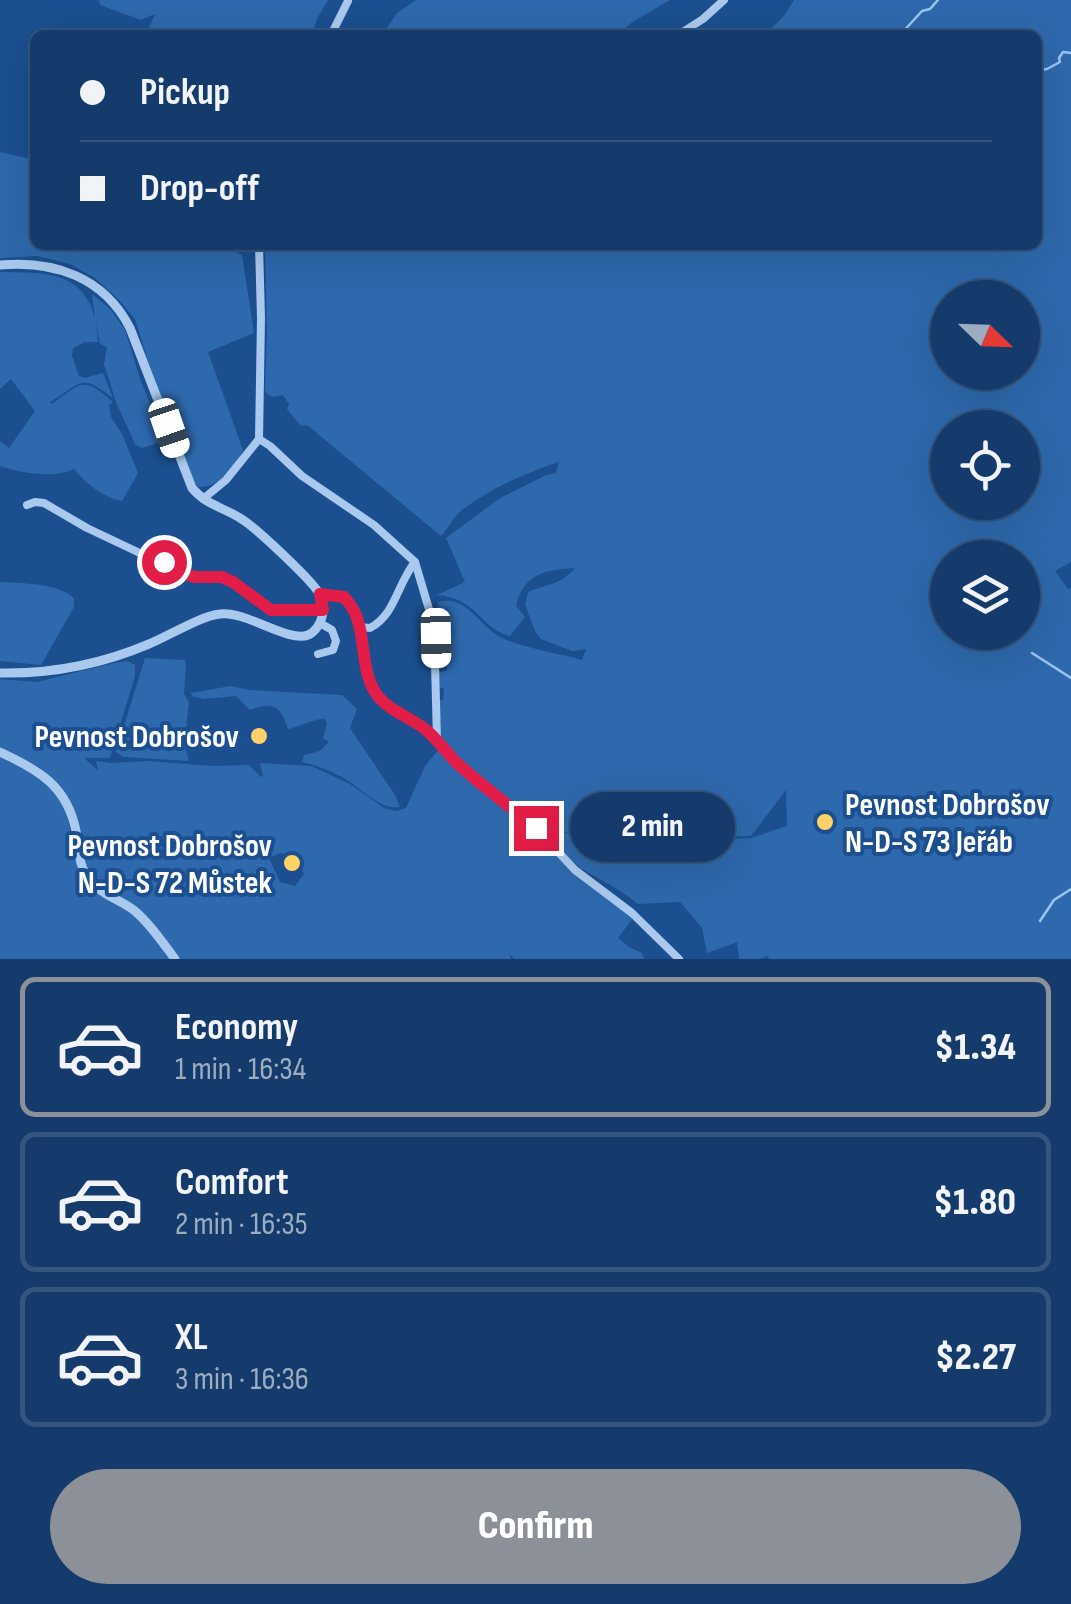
<!DOCTYPE html>
<meta charset="utf-8">
<style>
body{margin:0;font-family:"Sofia Sans Condensed",sans-serif;background:#1d4271;color:#f1f3f6;height:100vh;display:flex;flex-direction:column;font-size:38px;white-space:nowrap}
*{box-sizing:border-box;margin:0}
p{font-size:32px;color:#9dadc1}
.icon{flex:none;width:55px;height:55px;fill:none;stroke:currentColor;stroke-width:2;stroke-linecap:round;stroke-linejoin:round}
.map{position:relative;height:959px;overflow:hidden}
.side{display:flex;flex-direction:column;background:#143b6b;flex:1}
.side>*{flex:none}
.guide{position:absolute;left:30px;top:30px;width:1012px;height:220px;border-radius:15px;box-shadow:0 10px 40px #0002,0 0 0 2px #33557e;display:grid;align-content:center;height:220px;padding:0 50px;background:#143b6b}
.needle{width:65px;rotate:113deg}
.controls{position:absolute;left:930px;top:280px;display:grid;gap:20px}
.controls a{display:grid;place-items:center;width:110px;height:110px;border-radius:50%;background:#143b6b;box-shadow:0 10px 40px #0002,0 0 0 2px #33557e;font-size:50px}
.end{position:absolute;width:45px;height:45px;margin:-22px;border:12px solid #e11d48;background:#fff;box-shadow:0 0 0 5px #fff}
.from{border-radius:50%}
.bubble{position:absolute;height:70px;border-radius:35px;background:#143b6b;box-shadow:0 10px 40px #0002,0 0 0 2px #33557e;font-size:32px;font-weight:800;line-height:70px;text-align:center}
.car{position:absolute;width:30px;height:60px;margin:-30px -15px;border-radius:12px;box-shadow:0 0 8px 2px #0007;background:linear-gradient(#fff 24%,#345 0 40%,#fff 0 76%,#345 0 86%,#fff 0)}
.guide b{display:flex;align-items:center;gap:35px;height:95px;font-size:38px}
.guide b+b{border-top:2px solid #33557e}
.guide i{width:25px;height:25px;background:#f1f3f6}
ul{padding:18px 0 0;list-style:none}
li{display:flex;align-items:center;gap:30px;height:140px;margin:0 20px 15px;padding:0 30px;border:5px solid #33557e;border-radius:15px}
li div{flex:1}
li b{display:block;font-size:38px}
li em{font-style:normal;font-weight:800}
li.on{border-color:#8c9099}
li>.icon{width:90px;height:90px;stroke-width:1.5}
.cta{display:flex;gap:20px;margin-top:auto;padding:20px 50px}
.cta a{flex:1;height:115px;border-radius:60px;background:#8c9099;color:#fff;font-size:40px;font-weight:800;line-height:115px;text-align:center}
.map>svg:first-child{display:block}
</style>
<div class="map">
<svg width="1071" height="959" viewBox="0 0 1071 959">
<rect width="100%" height="100%" fill="#1b4f8f"/>
<g fill="#2e69ad" fill-rule="evenodd">
<polygon points="99,0 328,0 317,19 314,29 304,35 154,35 146,34 155,14 141,20 100,5"/>
<polygon points="416,0 670,0 634,21 616,35 382,35 397,13"/>
<path d="M 794,0 L 1071,0 L 1071,562 L 1055,571 L 1068,589 L 1071,588 L 1071,959 L 769,959 L 768,956 L 760,959 L 739,959 L 737,942 L 707,953 L 702,928 L 680,902 L 638,904 L 622,892 L 580,868 L 540,830 L 587,836 L 718,840 L 751,838 L 787,826 L 786,790 L 751,836 L 716,837 L 585,834 L 560,832 L 541,828 L 462,764 L 439,737 L 438,700 L 443,700 L 444,689 L 437,686 L 437,672 L 447,671 L 448,656 L 438,655 L 435,621 L 438,602 C 468,594 480,629 504,639 C 529,649 556,653 582,660 L 586,649 L 572,651 L 541,639 L 535,631 L 525,605 L 528,592 C 547,584 561,585 575,568 C 545,570 524,573 516,606 L 525,617 L 510,636 C 479,628 478,598 437,595 L 465,582 L 446,538 L 500,498 L 546,475 L 556,473 L 559,462 C 525,473 491,488 462,510 C 453,517 449,528 441,536 L 307,425 L 301,426 L 287,409 L 289,404 L 283,395 L 272,397 L 265,392 L 267,333 L 265,245 L 1038,245 L 1038,35 L 764,35 L 783,17 ZM 948,298 L 1022,298 L 1022,372 L 948,372 ZM 948,428 L 1022,428 L 1022,502 L 948,502 ZM 948,558 L 1022,558 L 1022,632 L 948,632 Z"/>
<path d="M 0,152 L 35,160 L 35,245 L 220,245 L 242,255 L 254,333 L 208,352 L 243,450 C 235,467 220,488 199,487 L 192,481 L 148,361 L 135,319 L 120,301 L 95,278 L 70,264 L 37,256 L 0,258 Z"/>
<path d="M 0,272 C 42,273 82,269 95,318 L 92,294 L 110,309 L 125,330 L 141,382 L 161,428 L 162,442 L 142,448 L 135,444 L 116,402 L 104,364 L 107,347 L 100,344 L 96,322 L 98,342 L 85,342 L 73,348 L 72,356 L 79,376 L 85,378 L 103,373 L 113,398 C 79,372 82,383 50,402 L 52,404 C 82,383 82,375 113,402 L 109,405 L 111,417 L 122,434 L 138,473 L 122,501 C 102,497 88,485 74,469 C 55,479 19,473 0,466 L 0,441 L 9,448 L 35,411 L 11,379 L 0,389 Z"/>
<path d="M 0,582 C 24,584 55,582 74,598 L 74,607 L 41,665 L 0,661 Z"/>
<polygon points="145,658 185,660 186,665 184,694 189,702 184,745 189,761 123,757 116,752"/>
<path d="M 128,661 L 135,665 L 135,676 L 110,758 L 84,758 L 98,770 L 96,761 L 112,763 L 148,761 L 213,766 L 249,765 L 261,777 L 263,776 L 260,763 L 311,766 L 350,784 L 384,808 L 396,811 L 406,808 L 425,766 L 440,748 L 522,819 L 587,884 L 633,918 L 618,938 L 629,947 L 642,953 L 644,959 L 514,959 L 509,953 L 511,959 L 180,959 L 154,926 L 94,880 L 85,866 L 56,782 L 39,767 L 0,748 L 0,679 L 37,682 L 114,663 ZM 280,853 L 294,856 L 304,874 L 295,886 L 280,882 L 269,858 Z"/>
<path d="M 231,686 L 249,690 L 342,695 L 357,709 L 350,728 L 395,795 L 400,807 C 380,811 359,786 342,777 C 329,770 316,765 302,762 L 304,755 L 320,751 L 329,742 L 323,738 L 327,724 L 325,719 C 310,719 301,727 288,729 C 281,706 273,701 250,710 L 236,696 L 204,699 L 192,696 L 191,693 Z"/>
<polygon points="0,756 44,780 60,800 67,814 78,868 135,915 171,959 0,959"/>
</g>
<g fill="none" stroke-linecap="round" stroke-linejoin="round">
<g stroke="#9cc4f0" stroke-width="2.5">
<polyline points="855,35 861,35"/>
<polyline points="863,35 879,32 888,35"/>
<polyline points="900,35 922,11 930,9 938,0"/>
<polyline points="1038,75 1040,70 1047,69 1060,62 1059,58 1063,52 1071,53"/>
<polyline points="1032,653 1071,678"/>
<polyline points="1040,921 1054,900 1071,889"/>
</g>
<g stroke="#a9c9ee" stroke-width="8">
<polyline points="331,35 348,1"/>
<polyline points="678,35 703,19 724,0"/>
<polyline points="259,439 270,446 302,476 374,525 415,562 434,626 437,740"/>
<polyline points="203,499 226,480 259,439 261,318 259,245"/>
<polyline points="27,505 35,502 44,503 87,528 182,573 195,577 222,577 233,582 271,609 323,610"/>
<polyline points="320,594 338,595 348,600 360,627 370,682 379,699 430,733 461,766 536,828 575,870 632,913 679,959"/>
<path d="M 360,627 L 370,628 C 396,614 397,584 415,562"/>
<polyline points="318,654 333,650 336,641 332,630 320,623"/>
</g>
<g stroke="#a9c9ee" stroke-width="9">
<path d="M 0,265 C 54,260 104,277 130,328 L 192,488 C 207,506 226,508 243,520 C 257,529 314,582 320,595 C 323,601 324,611 322,617 C 320,624 315,632 308,635 C 288,643 245,610 220,614 C 200,616 169,636 149,644 C 102,664 51,674 0,673"/>
<path d="M 0,752 C 39,770 67,786 76,831 C 79,849 78,867 91,882 C 103,896 122,900 136,912 C 151,925 163,943 175,959"/>
</g>
</g>
<g fill="none" stroke-linecap="round" stroke-linejoin="round">
<path stroke="#e11d48" stroke-width="12" d="M 164,562 L 182,573 L 195,577 L 222,577 L 233,582 L 271,610 L 323,610 L 320,594 L 344,597 C 370,623 357,663 375,692 C 385,709 410,717 425,729 C 437,739 446,752 457,763 C 482,786 510,806 536,828"/>
</g>
<g fill="#ffd166" stroke="#1b4f8f" stroke-width="4">
<circle cx="259" cy="736" r="10"/>
<circle cx="825" cy="822" r="10"/>
<circle cx="292" cy="863" r="10"/>
</g>
<g text-anchor="middle" stroke-width="8" stroke-linejoin="round" paint-order="stroke">
<g font-size="32" font-weight="bold" fill="#fff" stroke="#1b4f8f" text-anchor="end">
<text x="239" y="747">Pevnost Dobrošov</text>
<text x="845" y="815" text-anchor="start">Pevnost Dobrošov<tspan x="845" dy="37">N-D-S 73 Jeřáb</tspan></text>
<text x="272" y="856">Pevnost Dobrošov<tspan x="272" dy="37">N-D-S 72 Můstek</tspan></text>
</g>
</g>
</svg>
<div class="controls">
<a><svg class="needle" viewBox="-14 -14 28 28"><path d="M0-13l5 13h-10z" fill="#e53935"/><path d="M0 13l5-13h-10z" fill="#9dadc1"/></svg></a>
<a><svg class="icon" aria-label="locate" viewBox="0 0 24 24"><circle cx="12" cy="12" r="6"/><path d="M12 2v4M12 18v4M2 12h4M18 12h4"/></svg></a>
<a><svg class="icon" aria-label="layers" viewBox="0 0 24 24"><path d="M12 4l9 5-9 5-9-5zM3 14l9 5 9-5"/></svg></a>
</div>
<i class="end from" style="left:164px;top:562px"></i>
<i class="end" style="left:536px;top:828px"></i>
<div class="bubble" style="left:570px;top:792px;width:165px">2 min</div>
<i class="car" style="left:169px;top:428px;rotate:161deg"></i>
<i class="car" style="left:436px;top:638px;rotate:179deg"></i>
<div class="guide">
<b><i class="from"></i>Pickup</b>
<b><i></i>Drop-off</b>
</div>
</div>
<section class="side">
<ul>
<li class="on"><svg class="icon" aria-label="car" viewBox="0 0 24 24"><path d="M5 17H2v-5l4-1 3-4h7l3 4 3 1v5h-3M9 17h6M6 11h13"/><circle cx="7" cy="17" r="2"/><circle cx="17" cy="17" r="2"/></svg><div><b>Economy</b><p>1 min · 16:34</p></div><em>$1.34</em></li>
<li><svg class="icon" aria-label="car" viewBox="0 0 24 24"><path d="M5 17H2v-5l4-1 3-4h7l3 4 3 1v5h-3M9 17h6M6 11h13"/><circle cx="7" cy="17" r="2"/><circle cx="17" cy="17" r="2"/></svg><div><b>Comfort</b><p>2 min · 16:35</p></div><em>$1.80</em></li>
<li><svg class="icon" aria-label="car" viewBox="0 0 24 24"><path d="M5 17H2v-5l4-1 3-4h7l3 4 3 1v5h-3M9 17h6M6 11h13"/><circle cx="7" cy="17" r="2"/><circle cx="17" cy="17" r="2"/></svg><div><b>XL</b><p>3 min · 16:36</p></div><em>$2.27</em></li>
</ul>
<div class="cta"><a>Confirm</a></div>
</section>
